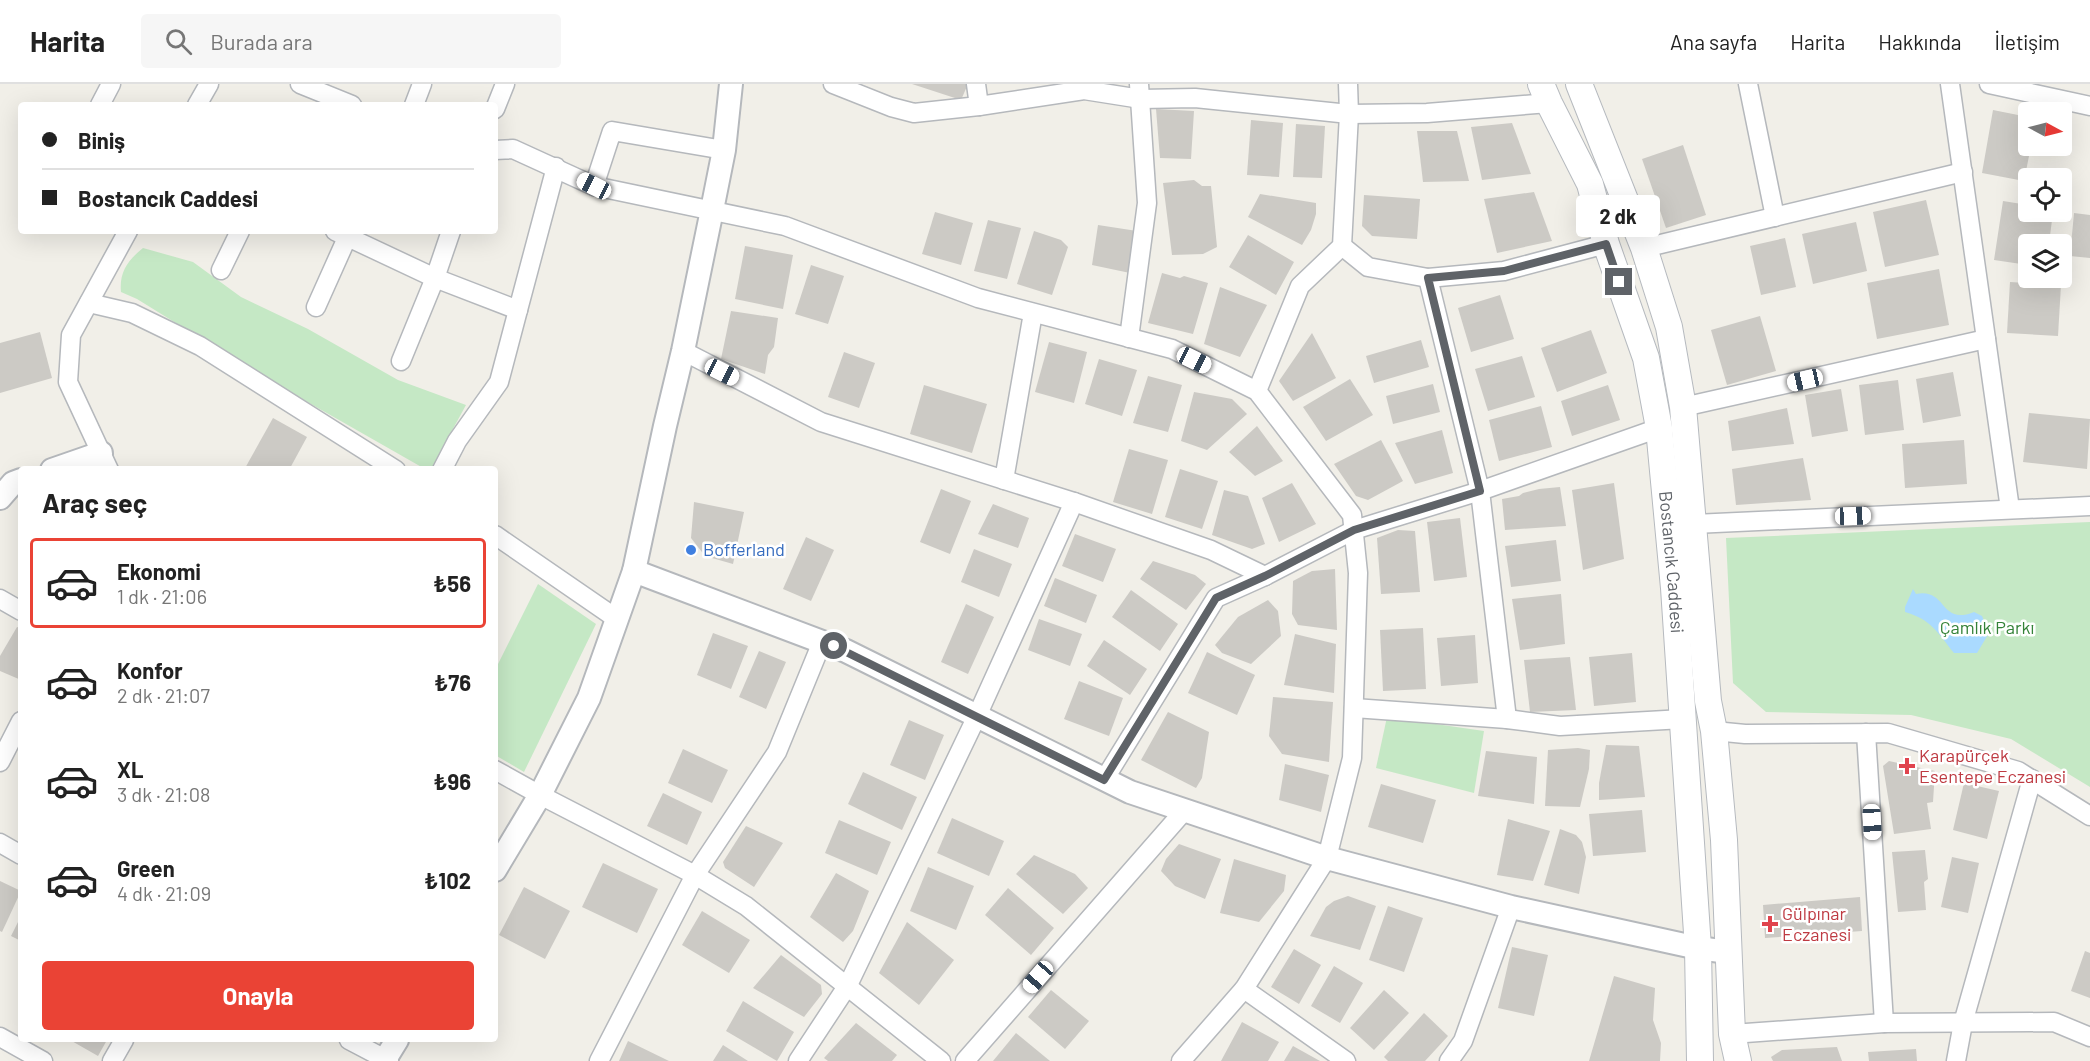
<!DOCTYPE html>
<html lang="tr">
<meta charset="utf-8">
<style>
body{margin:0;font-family:Barlow,sans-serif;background:#f6f6f6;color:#222;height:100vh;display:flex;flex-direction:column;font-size:22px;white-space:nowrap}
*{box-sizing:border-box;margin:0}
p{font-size:20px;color:#767676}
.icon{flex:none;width:33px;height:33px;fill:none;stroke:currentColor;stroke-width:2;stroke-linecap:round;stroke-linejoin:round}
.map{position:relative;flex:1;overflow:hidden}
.panel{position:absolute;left:18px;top:382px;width:480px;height:576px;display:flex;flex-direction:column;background:#fff;border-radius:6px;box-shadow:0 6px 24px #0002}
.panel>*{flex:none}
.hud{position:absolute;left:18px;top:18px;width:480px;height:132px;border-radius:6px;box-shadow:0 6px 24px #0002;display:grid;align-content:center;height:132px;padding:0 24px;background:#fff}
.needle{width:39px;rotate:97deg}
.tools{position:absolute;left:2018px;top:18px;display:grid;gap:12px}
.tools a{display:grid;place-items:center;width:54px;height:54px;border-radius:6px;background:#fff;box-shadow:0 6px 24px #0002;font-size:30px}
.end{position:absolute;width:27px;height:27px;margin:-14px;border:8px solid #5f6368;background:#fff;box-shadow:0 0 0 3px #fff}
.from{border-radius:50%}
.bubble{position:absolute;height:42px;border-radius:6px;background:#fff;box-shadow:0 6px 24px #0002;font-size:20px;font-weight:700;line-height:42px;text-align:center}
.car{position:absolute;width:18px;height:36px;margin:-18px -9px;border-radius:8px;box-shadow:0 0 4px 2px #0007;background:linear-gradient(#fff 24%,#345 0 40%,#fff 0 76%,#345 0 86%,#fff 0)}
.hud b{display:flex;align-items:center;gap:21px;height:57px;font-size:22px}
.hud b+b{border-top:2px solid #e0e0e0}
.hud i{width:15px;height:15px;background:#222}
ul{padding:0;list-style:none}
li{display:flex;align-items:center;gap:18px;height:90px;margin:0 12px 9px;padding:0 12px;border:3px solid transparent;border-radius:6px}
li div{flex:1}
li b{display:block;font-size:22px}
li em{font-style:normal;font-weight:700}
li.selected{border-color:#ea4335}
li>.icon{width:54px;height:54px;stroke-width:1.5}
h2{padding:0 24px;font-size:27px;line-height:72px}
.primary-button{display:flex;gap:12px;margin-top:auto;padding:12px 24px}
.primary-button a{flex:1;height:69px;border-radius:6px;background:#ea4335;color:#fff;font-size:24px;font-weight:700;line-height:69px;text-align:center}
header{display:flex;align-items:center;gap:36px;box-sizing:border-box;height:84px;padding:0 30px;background:#fff;border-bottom:2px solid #e0e0e0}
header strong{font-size:28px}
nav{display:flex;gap:33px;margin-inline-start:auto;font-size:21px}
.search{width:420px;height:54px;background:#f6f6f6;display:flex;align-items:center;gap:15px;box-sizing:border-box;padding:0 21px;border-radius:6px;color:#767676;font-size:22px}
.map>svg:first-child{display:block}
</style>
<header>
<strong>Harita</strong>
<div class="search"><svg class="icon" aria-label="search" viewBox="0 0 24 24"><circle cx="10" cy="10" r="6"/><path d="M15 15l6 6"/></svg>Burada ara</div>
<nav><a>Ana sayfa</a><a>Harita</a><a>Hakkında</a><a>İletişim</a></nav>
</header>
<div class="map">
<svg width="2090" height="977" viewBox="0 0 2090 977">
<rect width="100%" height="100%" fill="#f1efe8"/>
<g fill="#c5e8c5">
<path d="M 143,164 L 193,178 L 241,213 L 308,245 L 398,296 L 466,321 L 431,385 L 425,385 L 260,291 L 137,215 L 121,208 C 119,188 128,176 143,164 Z"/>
<polygon points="2090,438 2090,703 2011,655 1911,631 1766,628 1733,599 1726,454"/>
<polygon points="538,500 596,540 524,688 495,671 495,586"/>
<polygon points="1387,633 1484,647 1474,709 1376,684"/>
</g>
<path fill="#aadaff" d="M 1913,505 L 1916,510 C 1948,504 1939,542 1974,528 L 1982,532 L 1989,549 L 1977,569 L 1954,569 C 1937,548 1932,536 1905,528 L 1905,523 Z"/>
<g fill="#cccac5">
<polygon points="912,0 968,0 961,16"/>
<polygon points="1156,25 1194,27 1191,75 1160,74"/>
<polygon points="1993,26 2028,33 2028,62 2031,62 2024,97 1982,89"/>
<polygon points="1251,36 1283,39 1279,93 1247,91"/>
<polygon points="1512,39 1531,90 1482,96 1471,43"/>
<polygon points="1296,40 1325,42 1322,94 1293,93"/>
<polygon points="1417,47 1457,47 1469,97 1423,98"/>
<polygon points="1683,61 1706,131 1666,144 1642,75"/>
<polygon points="1194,96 1202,102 1211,102 1217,163 1203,170 1172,171 1163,99"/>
<polygon points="1534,108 1552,157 1497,169 1484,115"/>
<polygon points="1260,110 1316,119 1316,130 1311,146 1302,161 1248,133"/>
<polygon points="1364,111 1420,115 1417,155 1372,152 1362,142"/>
<polygon points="1926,116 1939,171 1885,183 1873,128"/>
<polygon points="2003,117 2028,121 2028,128 2053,128 2049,160 2028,160 2028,181 1994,176"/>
<polygon points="935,128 973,139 961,181 922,170"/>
<polygon points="2074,129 2090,131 2090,174 2070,172"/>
<polygon points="988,136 1021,144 1007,195 974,187"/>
<polygon points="1856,138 1867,187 1813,200 1802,150"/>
<polygon points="1098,141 1137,147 1130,189 1092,181"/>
<polygon points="1034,147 1061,156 1068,163 1052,211 1017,200"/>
<polygon points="1248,151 1294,178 1276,211 1229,183"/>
<polygon points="1785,154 1796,203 1761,211 1750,162"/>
<polygon points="745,162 793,171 783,225 735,215"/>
<polygon points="811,181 844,192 828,240 795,230"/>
<polygon points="1939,185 1949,241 1877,255 1867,199"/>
<polygon points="1162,189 1180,194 1184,192 1208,199 1193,250 1148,239"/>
<polygon points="2010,198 2061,201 2058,252 2007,249"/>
<polygon points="1220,203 1267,221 1240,273 1204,260"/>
<polygon points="1500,211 1514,255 1471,268 1458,224"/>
<polygon points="731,227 778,234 774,263 768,271 765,290 721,275"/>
<polygon points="1760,232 1776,287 1727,301 1711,246"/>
<polygon points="1591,246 1607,289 1557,308 1541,264"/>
<polygon points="40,248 52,294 0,309 0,259"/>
<polygon points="1312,249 1336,294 1293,317 1279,297"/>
<polygon points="1421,256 1429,283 1374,299 1366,272"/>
<polygon points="1049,258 1087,268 1074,319 1035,308"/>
<polygon points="844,268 875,279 859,324 828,313"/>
<polygon points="1522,272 1535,313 1488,327 1475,285"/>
<polygon points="1099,275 1137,286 1122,332 1085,320"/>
<polygon points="1953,288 1961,332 1923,339 1916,295"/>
<polygon points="1148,292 1182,301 1168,348 1133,339"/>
<polygon points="1350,295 1373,331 1326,357 1303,323"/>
<polygon points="1898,296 1904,346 1865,351 1859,301"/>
<polygon points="1433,300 1440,328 1393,340 1386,312"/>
<polygon points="924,301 987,320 972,369 910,350"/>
<polygon points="1608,301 1620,336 1572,352 1561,317"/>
<polygon points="1841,305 1848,347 1812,353 1805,311"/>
<polygon points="1194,308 1232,315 1247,330 1207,366 1181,357"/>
<polygon points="1541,322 1552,363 1499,377 1489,336"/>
<polygon points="1787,324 1794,360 1732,367 1728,337"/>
<polygon points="2029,329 2090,335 2087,385 2023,378"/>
<polygon points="273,334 307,353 289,386 244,386"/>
<polygon points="1257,342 1283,377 1255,392 1229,368"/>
<polygon points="1442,346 1453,389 1415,400 1395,359"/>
<polygon points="1381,356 1403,397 1368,416 1356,412 1334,380"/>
<polygon points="1964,356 1967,400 1905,404 1902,360"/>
<polygon points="1129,365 1168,376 1152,430 1113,418"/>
<polygon points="1803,374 1811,416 1736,421 1732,385"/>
<polygon points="1180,385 1218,397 1202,445 1165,433"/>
<polygon points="1292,399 1316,440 1279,458 1262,414"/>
<polygon points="1614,399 1624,475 1583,486 1572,406"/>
<polygon points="1560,403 1566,442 1505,446 1502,415 1519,412 1523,409 1539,405"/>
<polygon points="941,405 971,417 950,470 920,458"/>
<polygon points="1224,406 1248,412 1265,460 1252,465 1212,451"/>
<polygon points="694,418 744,428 733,480 705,472 691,454"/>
<polygon points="993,420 1029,434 1018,464 978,450"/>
<polygon points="1460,434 1467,493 1434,497 1427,438"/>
<polygon points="1398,446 1415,447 1420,508 1381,510 1377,454"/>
<polygon points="1075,450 1116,465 1103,498 1062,482"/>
<polygon points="806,453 834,466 811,517 783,505"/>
<polygon points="1556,456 1561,497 1511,503 1505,462"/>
<polygon points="974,465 1012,480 999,513 961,498"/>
<polygon points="1153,477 1195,491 1206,500 1186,526 1140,495"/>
<polygon points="1335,485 1337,546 1298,541 1292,530 1293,497 1312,487"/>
<polygon points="1055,494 1097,511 1086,539 1044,522"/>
<polygon points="1131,506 1178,540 1160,567 1112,533"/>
<polygon points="1561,510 1565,560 1520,566 1512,515"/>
<polygon points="1268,516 1278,527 1281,552 1251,580 1222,569 1215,561 1238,533"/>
<polygon points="966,520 994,533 968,590 941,578"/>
<polygon points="1039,535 1082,550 1070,582 1028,566"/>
<polygon points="17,543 21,544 21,596 0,587 0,572"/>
<polygon points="1423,544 1426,605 1383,607 1380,546"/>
<polygon points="713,549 748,562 731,605 697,591"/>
<polygon points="1295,550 1336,560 1334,609 1284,601"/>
<polygon points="1475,551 1478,599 1441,602 1437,554"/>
<polygon points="1104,556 1147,585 1130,611 1087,582"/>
<polygon points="759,567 786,578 766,625 739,613"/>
<polygon points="1207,568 1255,591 1237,631 1188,609"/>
<polygon points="1632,569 1636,618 1594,622 1589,573"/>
<polygon points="1570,573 1576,626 1530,628 1524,576"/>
<polygon points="1079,597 1123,614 1109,652 1064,635"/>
<polygon points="1273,613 1333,618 1329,678 1282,670 1269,652"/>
<polygon points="1168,628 1209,648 1202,694 1196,704 1141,676"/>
<polygon points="909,636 944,651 925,696 890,681"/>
<polygon points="1606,661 1639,662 1645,713 1599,716 1599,699"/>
<polygon points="1578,664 1590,666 1589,685 1580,723 1545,722 1548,666"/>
<polygon points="683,665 728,686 712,719 668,699"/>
<polygon points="1486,667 1537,673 1534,720 1478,712"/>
<polygon points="1889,677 1935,687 1933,718 1927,719 1931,745 1894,750 1883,682"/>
<polygon points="1285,680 1329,691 1321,728 1279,716"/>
<polygon points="863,688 917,713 902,746 848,720"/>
<polygon points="1964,699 1999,707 1987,755 1953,746"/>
<polygon points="1381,700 1436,716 1423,759 1368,743"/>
<polygon points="663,709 702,728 687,761 647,742"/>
<polygon points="1642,726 1646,768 1593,772 1589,730"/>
<polygon points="952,734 1004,757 989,792 937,769"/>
<polygon points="1508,735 1550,747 1533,797 1497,791"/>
<polygon points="839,736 891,758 877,791 825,769"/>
<polygon points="746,742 783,759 754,803 725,784 723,778"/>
<polygon points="1560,745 1576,751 1582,758 1586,773 1579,810 1544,801"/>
<polygon points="1179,760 1221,775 1205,815 1175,802 1161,787 1166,775"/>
<polygon points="1925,766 1928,795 1924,798 1926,826 1898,828 1892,768"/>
<polygon points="1034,771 1075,790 1088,804 1063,830 1016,790"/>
<polygon points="1952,773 1979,779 1968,829 1941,823"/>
<polygon points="1234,775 1286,791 1284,807 1259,838 1220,829"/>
<polygon points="603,779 658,805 637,849 582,823"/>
<polygon points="928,783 974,802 956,846 910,827"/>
<polygon points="836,789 869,807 853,847 843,858 810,833"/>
<polygon points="0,797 21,807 2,848 0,847"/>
<polygon points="524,803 570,827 545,875 499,851"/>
<polygon points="1008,804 1054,844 1031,871 985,831"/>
<polygon points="1348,812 1376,822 1360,866 1310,852 1326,823 1334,817"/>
<polygon points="1860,813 1862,847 1765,854 1763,821"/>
<polygon points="1388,822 1423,834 1404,888 1369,876"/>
<polygon points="702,827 750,856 729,889 682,861"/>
<polygon points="21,832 21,857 11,852"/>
<polygon points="907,838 954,876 919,921 879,889"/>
<polygon points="1512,863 1548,871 1534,932 1498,924"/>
<polygon points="1294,865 1321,881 1299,920 1271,903"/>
<polygon points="2085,867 2090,869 2090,914 2071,907"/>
<polygon points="781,871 821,901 822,910 804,933 753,904"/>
<polygon points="1334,882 1363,899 1340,939 1311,922"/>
<polygon points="1614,892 1655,904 1653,936 1661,959 1660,977 1589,977"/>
<polygon points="1051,906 1089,937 1065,965 1028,933"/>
<polygon points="1384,906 1409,929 1374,966 1350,944"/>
<polygon points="743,917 794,948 777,977 726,947"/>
<polygon points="1424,929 1448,952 1425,977 1388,977 1384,973"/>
<polygon points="1242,938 1279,958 1268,977 1221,977"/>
<polygon points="856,939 897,971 892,977 828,977 824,974"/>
<polygon points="1016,949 1050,977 993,977"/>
<polygon points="70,956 107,956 98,972"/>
<polygon points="628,957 669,977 619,977"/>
<polygon points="723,961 748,977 713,977"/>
<polygon points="1293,962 1320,977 1284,977"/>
<polygon points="1837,963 1842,977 1773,977 1771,973 1782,966"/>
<polygon points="1916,965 1917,977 1869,977 1868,968"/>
</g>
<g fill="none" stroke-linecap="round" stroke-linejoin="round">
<defs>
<g id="minor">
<polyline points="300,0 352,21"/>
<polyline points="833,0 891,23 914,29 979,22 1084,6 1141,15 1195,14 1349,30 1427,29 1549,19"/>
<polyline points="976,0 979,22"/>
<polyline points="1748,0 1775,133"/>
<polyline points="1950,0 2010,425"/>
<polyline points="1989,0 2090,22"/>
<polyline points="100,21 111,0"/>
<polyline points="197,21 209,0"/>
<polyline points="414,21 422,0"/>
<polyline points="495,25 505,0"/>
<polyline points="495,66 513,65 594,102 785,142 978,214 1172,265 1257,307 1352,431 1358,489 1352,674 1327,774 1244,905 1181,977"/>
<polyline points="594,102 612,47 724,66"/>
<polyline points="335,147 435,194 518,226 556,83"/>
<polyline points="1342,162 1368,183 1428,194 1504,187 1606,160"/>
<polyline points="1644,164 1963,88"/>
<polyline points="221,186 240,147"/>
<polyline points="1428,194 1480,407 1507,635"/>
<polyline points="89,219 132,229 200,262 396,386"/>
<polyline points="316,223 350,147"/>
<polyline points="1129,254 1147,119 1139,0"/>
<polyline points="683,267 821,338 1074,418 1211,466 1265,492"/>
<polyline points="401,277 435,194 451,147"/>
<polyline points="1257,307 1300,202 1342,162 1349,30 1348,0"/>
<polyline points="1683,323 1986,255"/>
<polyline points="109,386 68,298 71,251 128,147"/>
<polyline points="442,386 457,357 499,298 518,226"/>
<polyline points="1004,396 1033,229"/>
<polyline points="1694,440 2090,422"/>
<polyline points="495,451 617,535"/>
<polyline points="0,515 21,527"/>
<polyline points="1354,624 1507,635 1560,642 1683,635"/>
<polyline points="1714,647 1745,650 1888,649 2018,687 2090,732"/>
<polyline points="1866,649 1884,939"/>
<polyline points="0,678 21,637"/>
<polyline points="495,686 540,711 695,791 746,822 941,977"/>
<polyline points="1104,696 1216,514 1265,492 1354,446 1480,407 1659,344"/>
<polyline points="0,759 21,771"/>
<polyline points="1244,905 1346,977"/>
<polyline points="1732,950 1884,939 2054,938 2090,953"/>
<polyline points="0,953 43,977"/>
<polyline points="349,956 389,977"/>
<polyline points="112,977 124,956"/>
<polyline points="599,977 695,791 777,668 822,558"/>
<polyline points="798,977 848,901 977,632 1074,418"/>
<polyline points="965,977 1184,727"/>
<polyline points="1449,977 1463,957 1511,823"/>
<polyline points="1956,977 1963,939 2032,695"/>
</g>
<g id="tertiary">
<polyline points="52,386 101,369"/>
<polyline points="0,414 13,399 21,396"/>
<polyline points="634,487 846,567 1130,708 1327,774 1511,823 1698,864 1728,868"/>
<polyline points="495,786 540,711 589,614 634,487 665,342 683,267 712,126 724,66 731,0"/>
<polyline points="384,977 397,956"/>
</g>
<g id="secondary">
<path id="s1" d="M 1541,0 L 1549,19 L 1590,100 L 1606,160 L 1646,274 L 1659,344 L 1674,504 L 1698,864 L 1700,977"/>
<polyline points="1579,0 1644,164 1669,243 1683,323 1708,617 1714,647 1724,756 1732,950 1738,977"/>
</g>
</defs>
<use href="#minor" stroke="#b5b8bc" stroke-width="21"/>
<use href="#tertiary" stroke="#b5b8bc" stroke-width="26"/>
<use href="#secondary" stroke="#b6babf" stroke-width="28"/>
<use href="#minor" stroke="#fff" stroke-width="18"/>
<use href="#tertiary" stroke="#fff" stroke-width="22"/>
<use href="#secondary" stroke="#fff" stroke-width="26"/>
</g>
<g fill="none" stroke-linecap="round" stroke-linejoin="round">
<polyline stroke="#5f6368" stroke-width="8" points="834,562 1104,696 1216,514 1265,492 1354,446 1480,407 1428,194 1504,187 1606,160 1619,198"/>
</g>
<circle fill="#3f7fe0" stroke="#fff" stroke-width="2" cx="691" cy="466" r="6"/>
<g fill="#e0444e" stroke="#fff" stroke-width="2">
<path d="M1904 673h6v6h6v6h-6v6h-6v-6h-6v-6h6z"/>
<path d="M1767 831h6v6h6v6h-6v6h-6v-6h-6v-6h6z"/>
</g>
<g text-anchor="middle" stroke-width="5" stroke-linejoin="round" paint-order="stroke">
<g font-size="18" fill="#366cbe" stroke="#fff" text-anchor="start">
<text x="703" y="472">Bofferland</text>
</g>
<g font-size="18" fill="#5f6368" stroke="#fff">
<text dy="6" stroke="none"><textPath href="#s1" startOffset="500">Bostancık Caddesi</textPath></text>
</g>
<g font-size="18" fill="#348238" stroke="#fff">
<text x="1987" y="550">Çamlık Parkı</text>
</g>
<g font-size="18" fill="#be3a42" stroke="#fff" text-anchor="start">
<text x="1919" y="678">Karapürçek<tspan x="1919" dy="21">Esentepe Eczanesi</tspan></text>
<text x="1782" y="836">Gülpınar<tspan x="1782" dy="21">Eczanesi</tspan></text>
</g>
</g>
</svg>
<div class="tools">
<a><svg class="needle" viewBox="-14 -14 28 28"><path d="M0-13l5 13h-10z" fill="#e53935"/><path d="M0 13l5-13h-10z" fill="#767676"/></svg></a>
<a><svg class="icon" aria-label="locate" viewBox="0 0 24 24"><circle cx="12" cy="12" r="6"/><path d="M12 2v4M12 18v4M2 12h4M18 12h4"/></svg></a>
<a><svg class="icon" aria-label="layers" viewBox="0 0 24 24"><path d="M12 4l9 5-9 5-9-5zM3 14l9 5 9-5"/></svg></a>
</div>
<i class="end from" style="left:834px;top:562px"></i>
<i class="end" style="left:1619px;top:198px"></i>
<div class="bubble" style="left:1576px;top:111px;width:84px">2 dk</div>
<i class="car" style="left:594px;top:102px;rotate:297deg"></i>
<i class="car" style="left:1194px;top:276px;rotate:116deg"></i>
<i class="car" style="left:722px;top:288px;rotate:117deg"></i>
<i class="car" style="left:1805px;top:296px;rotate:257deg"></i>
<i class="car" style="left:1853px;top:432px;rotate:88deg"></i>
<i class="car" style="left:1872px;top:738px;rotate:177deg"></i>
<i class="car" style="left:1038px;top:893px;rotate:221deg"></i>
<div class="hud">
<b><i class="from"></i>Biniş</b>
<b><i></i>Bostancık Caddesi</b>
</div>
<section class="panel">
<h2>Araç seç</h2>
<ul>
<li class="selected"><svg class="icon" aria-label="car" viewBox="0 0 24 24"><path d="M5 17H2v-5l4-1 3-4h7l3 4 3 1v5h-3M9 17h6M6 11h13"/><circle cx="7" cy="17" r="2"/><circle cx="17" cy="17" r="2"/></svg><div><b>Ekonomi</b><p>1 dk · 21:06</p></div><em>₺56</em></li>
<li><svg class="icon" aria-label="car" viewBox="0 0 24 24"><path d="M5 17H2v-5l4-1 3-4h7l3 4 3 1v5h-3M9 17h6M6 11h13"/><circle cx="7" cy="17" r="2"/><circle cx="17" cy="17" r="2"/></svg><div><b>Konfor</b><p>2 dk · 21:07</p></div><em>₺76</em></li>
<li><svg class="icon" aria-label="car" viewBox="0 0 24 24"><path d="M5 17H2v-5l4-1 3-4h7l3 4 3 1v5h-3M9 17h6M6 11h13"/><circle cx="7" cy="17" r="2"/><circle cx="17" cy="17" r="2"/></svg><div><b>XL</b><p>3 dk · 21:08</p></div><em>₺96</em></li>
<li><svg class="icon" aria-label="car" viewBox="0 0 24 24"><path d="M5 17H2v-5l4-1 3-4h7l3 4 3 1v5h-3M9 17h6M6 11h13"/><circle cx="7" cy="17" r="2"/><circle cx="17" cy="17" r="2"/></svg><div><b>Green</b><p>4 dk · 21:09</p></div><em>₺102</em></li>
</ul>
<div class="primary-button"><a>Onayla</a></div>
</section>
</div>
